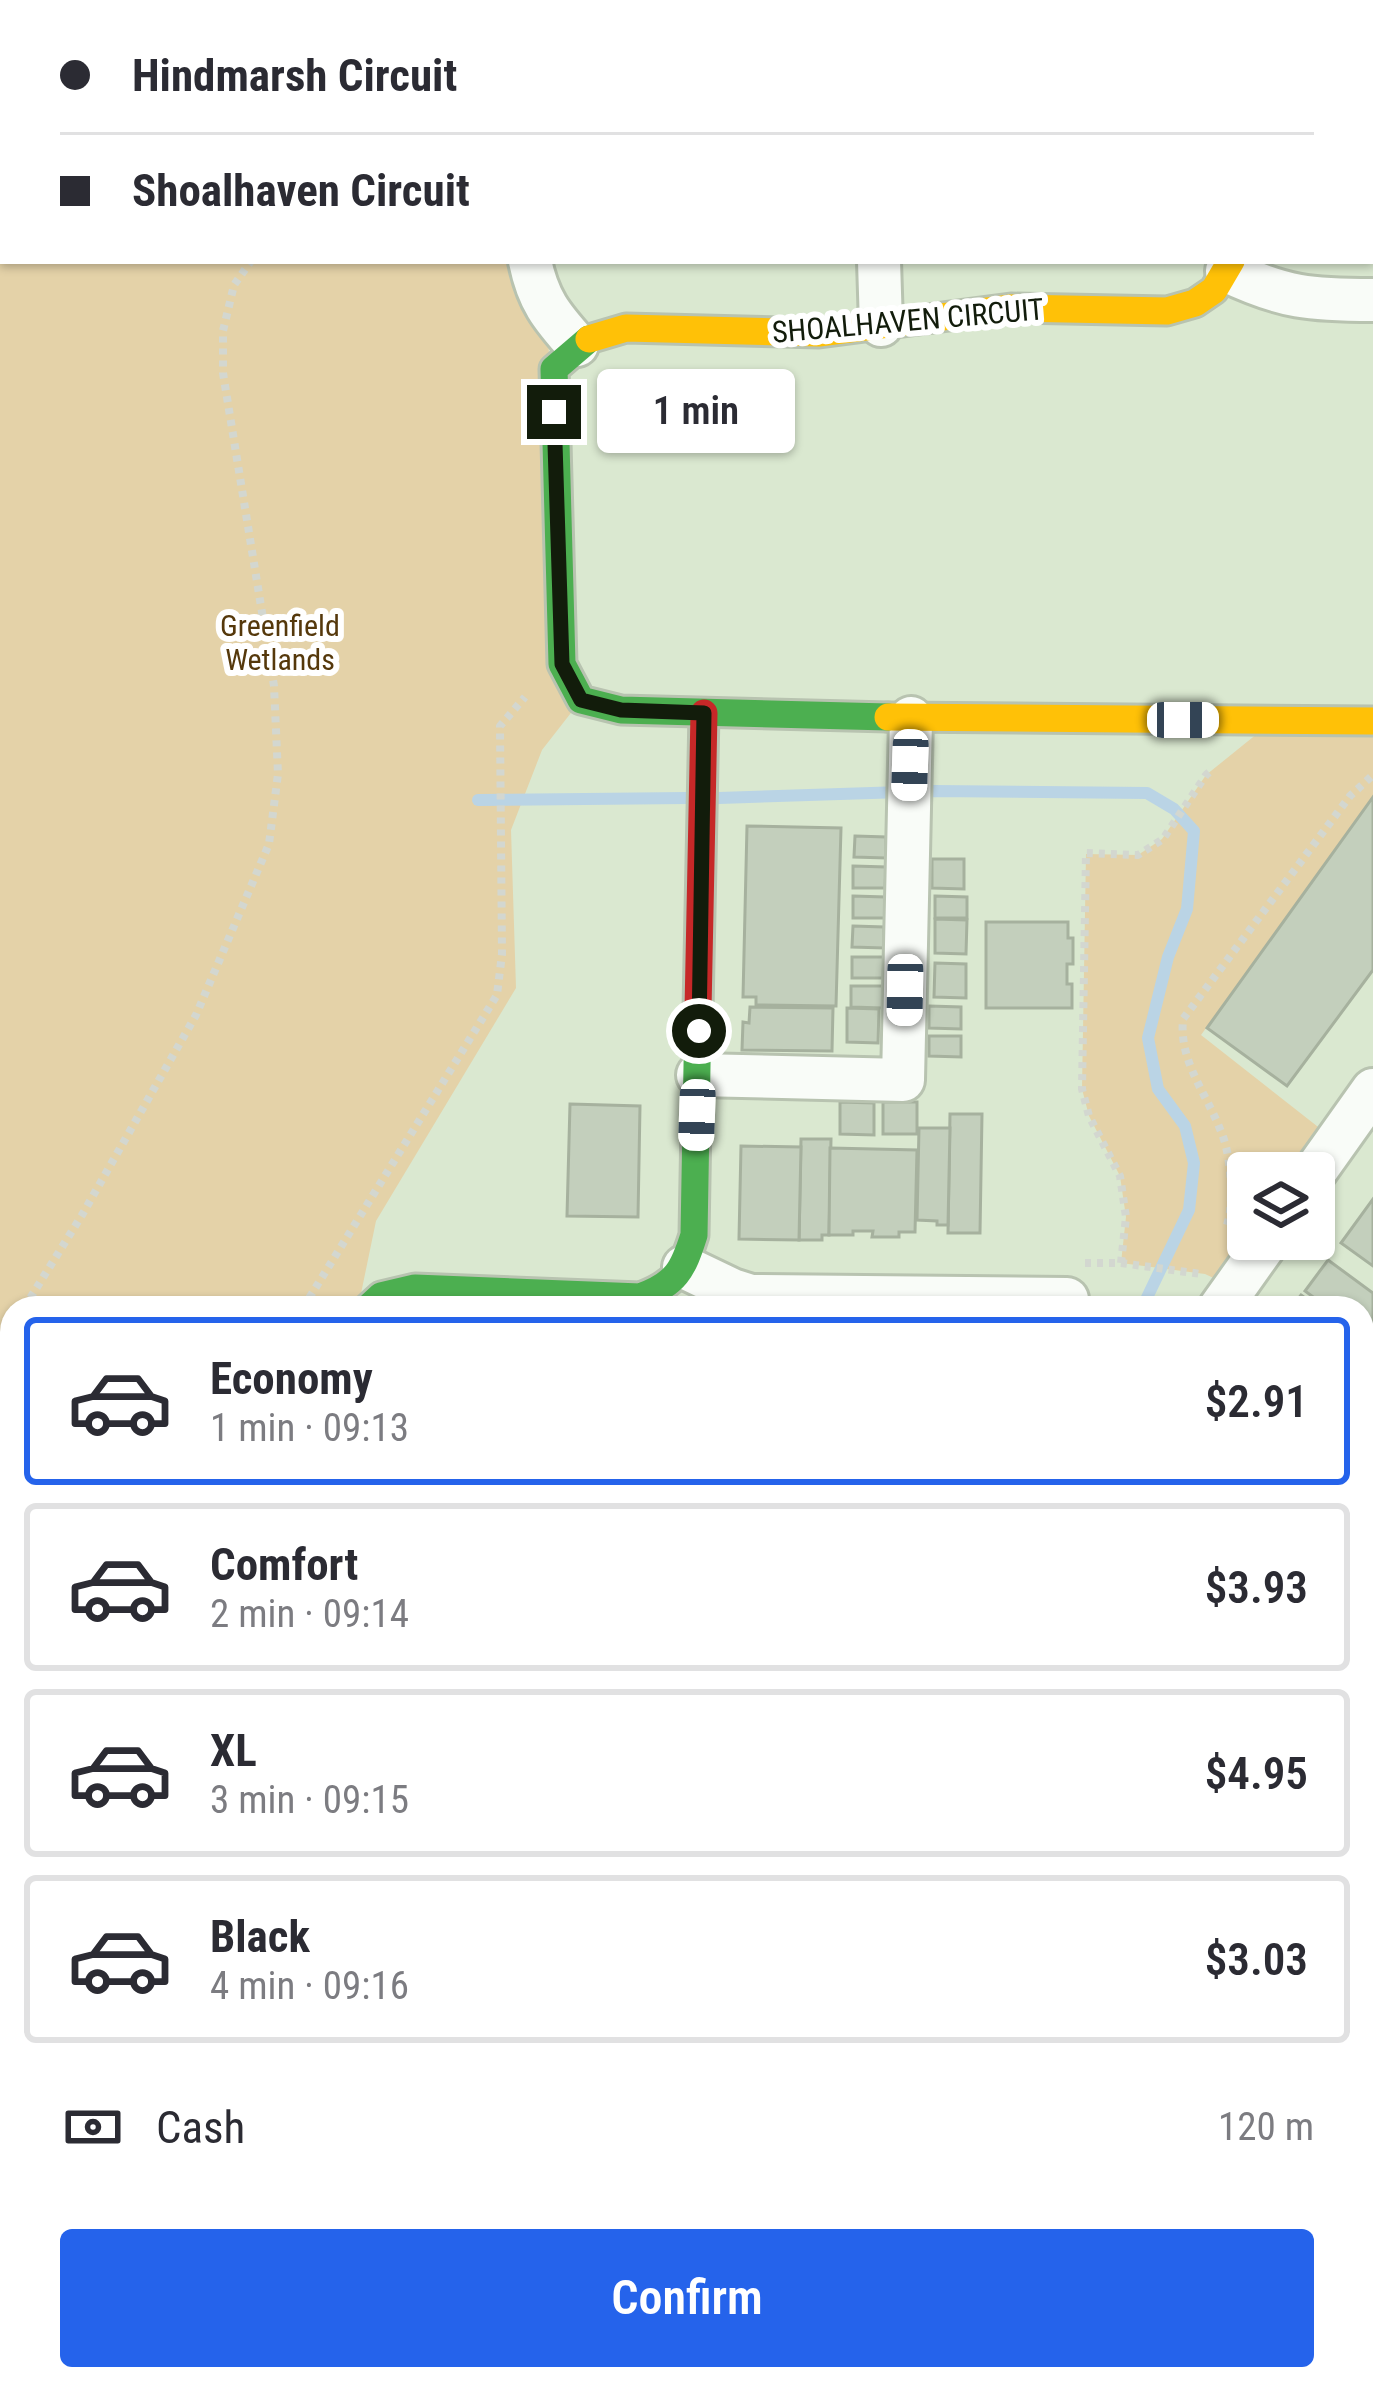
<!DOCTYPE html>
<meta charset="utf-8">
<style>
body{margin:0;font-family:"Roboto Condensed",sans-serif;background:#f2f2f3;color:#2b2b33;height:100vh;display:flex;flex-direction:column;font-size:45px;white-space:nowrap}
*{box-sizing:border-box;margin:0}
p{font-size:39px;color:#7c7c81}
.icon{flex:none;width:66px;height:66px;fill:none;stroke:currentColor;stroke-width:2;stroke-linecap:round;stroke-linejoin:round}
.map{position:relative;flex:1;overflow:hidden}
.drawer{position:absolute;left:0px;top:1296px;width:1374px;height:1095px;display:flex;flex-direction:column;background:#fff;border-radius:36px 36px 0 0;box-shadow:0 3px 9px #0004}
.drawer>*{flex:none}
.guide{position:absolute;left:0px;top:0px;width:1374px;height:264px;box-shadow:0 3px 9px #0004;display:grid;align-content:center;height:264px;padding:0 60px;background:#fff}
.tools{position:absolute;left:1227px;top:1152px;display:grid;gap:24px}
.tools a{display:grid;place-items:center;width:108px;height:108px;border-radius:12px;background:#fff;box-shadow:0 3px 9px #0004;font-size:60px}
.end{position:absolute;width:54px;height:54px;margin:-27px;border:15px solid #121c0b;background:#fff;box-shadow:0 0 0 6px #fff}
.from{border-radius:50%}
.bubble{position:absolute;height:84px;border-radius:12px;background:#fff;box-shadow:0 3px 9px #0004;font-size:39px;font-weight:600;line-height:84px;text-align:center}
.car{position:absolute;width:36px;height:72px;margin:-36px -18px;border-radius:15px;box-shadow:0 0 9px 3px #0007;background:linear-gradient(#fff 24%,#345 0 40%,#fff 0 76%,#345 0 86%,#fff 0)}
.guide b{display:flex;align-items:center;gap:42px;height:114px;font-size:45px}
.guide b+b{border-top:3px solid #e1e1e2}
.guide i{width:30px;height:30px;background:#2b2b33}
ul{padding:21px 0 0;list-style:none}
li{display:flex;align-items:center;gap:36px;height:168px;margin:0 24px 18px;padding:0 36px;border:6px solid #e1e1e2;border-radius:12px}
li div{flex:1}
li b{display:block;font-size:45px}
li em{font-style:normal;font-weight:600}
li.selected{border-color:#2563eb}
li>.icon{width:108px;height:108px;stroke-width:1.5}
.pay{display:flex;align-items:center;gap:30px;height:132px;padding:0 60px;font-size:45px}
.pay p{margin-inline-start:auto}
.cta{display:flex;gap:24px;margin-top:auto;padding:24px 60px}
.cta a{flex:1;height:138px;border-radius:12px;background:#2563eb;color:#fff;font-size:48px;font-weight:600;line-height:138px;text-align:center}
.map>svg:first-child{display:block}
</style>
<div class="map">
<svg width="1373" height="2389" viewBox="0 0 1373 2389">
<rect width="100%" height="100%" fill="#dae8d0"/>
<g fill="#e4d2a8">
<polygon points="0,0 524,0 524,3 3,3 3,261 530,261 545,310 581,700 542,750 511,830 516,988 376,1221 358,1308 12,1308 12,1865 0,1882"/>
<polygon points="1273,721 1373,721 1373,797 1201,1035 1336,1141 1314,1173 1248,1173 1248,1239 1235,1288 1205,1274 1121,1263 1126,1217 1120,1176 1089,1116 1082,1089 1086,854 1138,855 1162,839 1206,775"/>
<polygon points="1373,1542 1373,1815 1362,1830 1362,1557"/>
<polygon points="764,2379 956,2379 949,2389 757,2389"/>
</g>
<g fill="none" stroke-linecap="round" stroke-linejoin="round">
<g stroke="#bad4e5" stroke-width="12">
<polyline points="719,798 934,791 1147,793 1174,809 1194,831 1187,909 1168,957 1148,1038 1158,1089 1185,1126 1194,1163 1189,1210 1142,1308"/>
<polyline points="478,800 687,798"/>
</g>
</g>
<g fill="#c3cfbc" stroke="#a6b19e" stroke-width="3">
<polygon points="1373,797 1373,970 1287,1086 1207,1028"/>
<polygon points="747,826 841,828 836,1006 756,1005 756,997 743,997"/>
<polygon points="855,836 886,837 886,858 854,857"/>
<polygon points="932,859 964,859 964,889 932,888"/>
<polygon points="853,866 886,867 885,888 853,888"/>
<polygon points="853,896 885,897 885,918 853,918"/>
<polygon points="935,896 967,897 967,918 935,918"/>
<polygon points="935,919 967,920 966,954 935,953"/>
<polygon points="986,922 1068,922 1068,938 1073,938 1073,964 1067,964 1067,984 1072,984 1072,1008 986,1008"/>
<polygon points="853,926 884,927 884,948 852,947"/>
<polygon points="852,957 884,957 883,978 852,978"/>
<polygon points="935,963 966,964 966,998 934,997"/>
<polygon points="851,986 883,986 883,1008 851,1007"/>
<polygon points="929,1006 961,1007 961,1029 929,1028"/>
<polygon points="750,1007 833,1008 832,1051 742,1050 743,1022 749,1023"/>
<polygon points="847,1008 879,1009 878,1043 847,1042"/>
<polygon points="929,1036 961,1036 961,1057 929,1056"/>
<polygon points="840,1102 874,1103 874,1135 840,1134"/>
<rect x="883" y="1102" width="34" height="32"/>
<polygon points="570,1104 640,1106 638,1217 567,1216"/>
<polygon points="950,1114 982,1114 980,1233 948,1233"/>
<polygon points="919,1128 950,1128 948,1225 937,1225 937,1221 917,1220"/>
<polygon points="801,1139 831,1139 829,1235 822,1235 822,1240 799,1240"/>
<polygon points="741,1146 801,1147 799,1240 739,1239"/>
<polygon points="830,1148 917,1150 915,1232 899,1232 899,1237 872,1237 873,1231 853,1231 853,1235 829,1235"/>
<polygon points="1373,1199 1373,1266 1341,1243"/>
<polygon points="1328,1260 1373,1293 1373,1341 1362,1333 1362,1308 1328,1308 1305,1291"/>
<polygon points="1301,1295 1319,1308 1291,1308"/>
<polygon points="1362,1339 1373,1348 1373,1412 1364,1405 1362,1407"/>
<polygon points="0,2248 12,2257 12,2326 0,2342"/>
<polygon points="509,2379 520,2379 534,2389 492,2389 496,2384 502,2389"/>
<polygon points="530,2379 654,2379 652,2381 663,2389 543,2389"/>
<polygon points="669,2379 693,2379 686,2389"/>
</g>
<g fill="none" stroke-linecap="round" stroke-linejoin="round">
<defs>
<g id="street">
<polyline points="524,0 524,3"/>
<polyline points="883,3 883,0"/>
<polyline points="1239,3 1239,0"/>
<path d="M 530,261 C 538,300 551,316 577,345"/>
<polyline points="879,261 881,325"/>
<path d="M 1227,271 C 1284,298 1311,300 1373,300"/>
<polyline points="698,1075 903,1080 911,718"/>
<polyline points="1314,1173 1373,1090"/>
<polyline points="684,1267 732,1290 751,1296 1067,1299"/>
<polyline points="1220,1308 1269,1239"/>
<polyline points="0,1882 12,1865"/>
<polyline points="0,2200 12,2209"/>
<polyline points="246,2379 259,2389"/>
<polyline points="23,2389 31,2379"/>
<polyline points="421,2389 428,2379"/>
</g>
<g id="fast">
<polyline points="589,339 554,369 562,664 581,700 621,710 888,717"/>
<path d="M 368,1308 L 381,1296 L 415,1288 L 640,1297 C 676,1284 683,1270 694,1235 L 698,1010"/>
</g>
<g id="slow">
<polyline points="589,339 626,328 819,333 1011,308 1167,311 1195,303 1214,290 1231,261"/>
<polyline points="888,717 1373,721"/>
</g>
<polyline id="jam" points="698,1010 704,713"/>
</defs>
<use href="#street" stroke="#b8c3b0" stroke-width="48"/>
<use href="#fast" stroke="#b8c3b0" stroke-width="33"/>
<use href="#slow" stroke="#b8c3b0" stroke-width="33"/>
<use href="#jam" stroke="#b8c3b0" stroke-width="33"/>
<g stroke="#d3d7d0" stroke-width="8" stroke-dasharray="6 6" stroke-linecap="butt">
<polyline points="474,0 474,3"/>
<path d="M 1227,1225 C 1231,1212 1231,1200 1231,1186 C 1230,1167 1228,1147 1220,1129 C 1205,1091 1179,1061 1183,1019 L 1350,796 L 1373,775"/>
<polyline points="1314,1230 1329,1209"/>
<polyline points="1085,1263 1121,1263 1201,1274"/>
<polyline points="1121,1263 1126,1217 1120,1176 1089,1116 1082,1089 1086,853 1138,855 1163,839 1206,775 1213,769"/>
<polyline points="24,1308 82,1215 196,1015 269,844 278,774 274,686 223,373 223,331 234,285 251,261"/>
<polyline points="303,1308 497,995 502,954 500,726 525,697"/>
<polyline points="0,1346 12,1327"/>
<polyline points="0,1798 12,1779"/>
</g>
<use href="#street" stroke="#f9fcf8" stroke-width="42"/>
<use href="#fast" stroke="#4caf50" stroke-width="27"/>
<use href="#slow" stroke="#ffc107" stroke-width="27"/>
<use href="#jam" stroke="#c62828" stroke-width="27"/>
<g stroke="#c6cac3" stroke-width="9" stroke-dasharray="18 9" stroke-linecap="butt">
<polyline points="1362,1889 1373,1874"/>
<polyline points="994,2389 1001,2379"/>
</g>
</g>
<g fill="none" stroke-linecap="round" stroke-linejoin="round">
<polyline stroke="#121c0b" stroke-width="15" points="554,412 562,664 581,700 621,710 704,713 699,1031"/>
</g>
<g text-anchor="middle" stroke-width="12" stroke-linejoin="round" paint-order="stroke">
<g font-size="30" fill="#121c0b" stroke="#fff">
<text transform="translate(908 321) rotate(-5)" y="10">SHOALHAVEN CIRCUIT</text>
</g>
<g font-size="30" fill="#55380b" stroke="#fff">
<text x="280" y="636">Greenfield<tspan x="280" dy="34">Wetlands</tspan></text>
</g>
</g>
</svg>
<div class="tools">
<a><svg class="icon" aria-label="layers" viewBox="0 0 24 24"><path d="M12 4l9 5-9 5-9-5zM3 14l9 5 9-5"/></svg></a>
</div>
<i class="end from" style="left:699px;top:1031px"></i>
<i class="end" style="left:554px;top:412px"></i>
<div class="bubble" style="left:597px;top:369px;width:198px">1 min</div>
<i class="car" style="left:1183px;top:720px;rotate:90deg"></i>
<i class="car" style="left:910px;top:765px;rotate:182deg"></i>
<i class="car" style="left:905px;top:990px;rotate:181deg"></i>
<i class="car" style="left:697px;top:1115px;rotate:182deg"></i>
<div class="guide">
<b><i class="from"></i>Hindmarsh Circuit</b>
<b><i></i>Shoalhaven Circuit</b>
</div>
<section class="drawer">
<ul>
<li class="selected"><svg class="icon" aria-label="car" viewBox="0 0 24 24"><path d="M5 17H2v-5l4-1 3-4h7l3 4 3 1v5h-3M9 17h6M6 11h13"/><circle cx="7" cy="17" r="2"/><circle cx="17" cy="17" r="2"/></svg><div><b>Economy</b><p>1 min · 09:13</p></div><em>$2.91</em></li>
<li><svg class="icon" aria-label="car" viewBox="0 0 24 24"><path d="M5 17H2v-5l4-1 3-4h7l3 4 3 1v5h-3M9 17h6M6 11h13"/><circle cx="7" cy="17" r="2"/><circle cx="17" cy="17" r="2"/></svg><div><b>Comfort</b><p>2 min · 09:14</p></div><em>$3.93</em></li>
<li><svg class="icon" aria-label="car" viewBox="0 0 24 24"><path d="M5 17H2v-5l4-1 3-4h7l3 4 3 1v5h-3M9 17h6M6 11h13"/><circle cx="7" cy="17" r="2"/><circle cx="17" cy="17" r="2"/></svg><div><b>XL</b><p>3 min · 09:15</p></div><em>$4.95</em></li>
<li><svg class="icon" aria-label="car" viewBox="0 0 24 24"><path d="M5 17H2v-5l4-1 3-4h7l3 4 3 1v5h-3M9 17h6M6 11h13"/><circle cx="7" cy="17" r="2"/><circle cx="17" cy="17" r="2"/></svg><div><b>Black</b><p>4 min · 09:16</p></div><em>$3.03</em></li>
</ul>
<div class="pay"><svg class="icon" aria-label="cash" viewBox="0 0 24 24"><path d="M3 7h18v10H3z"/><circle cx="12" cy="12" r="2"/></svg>Cash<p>120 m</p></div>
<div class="cta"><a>Confirm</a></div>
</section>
</div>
